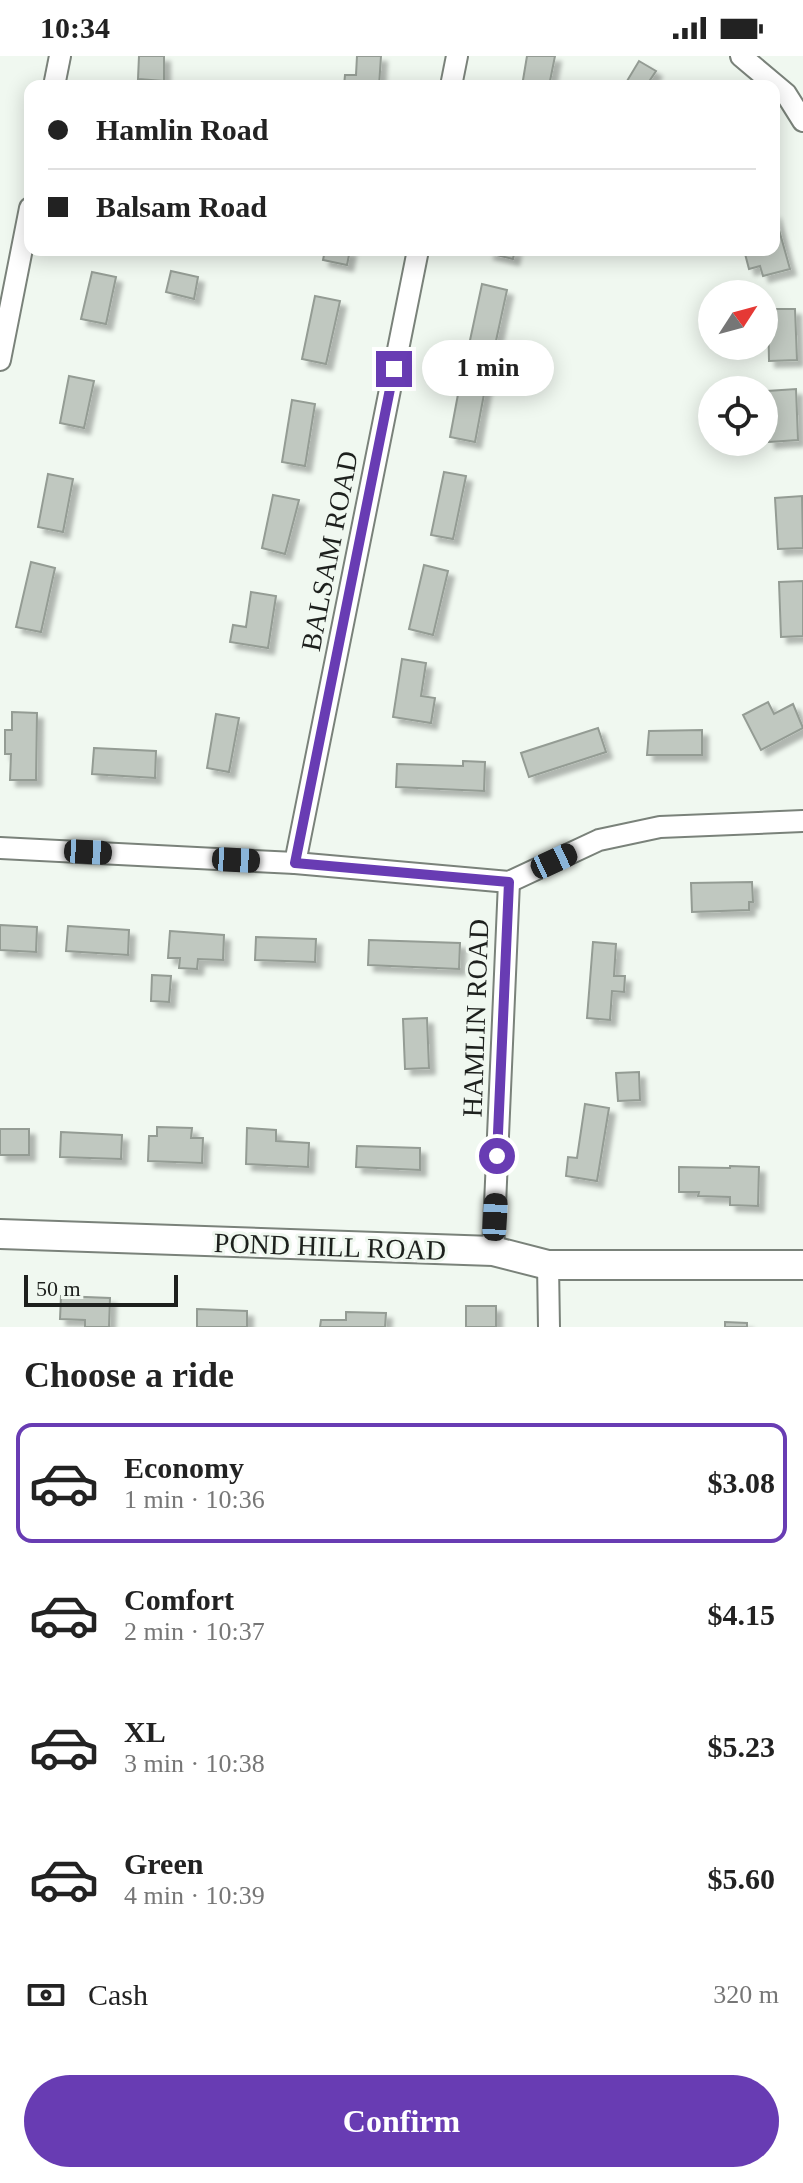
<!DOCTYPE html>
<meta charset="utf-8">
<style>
body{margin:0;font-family:"Times New Roman",serif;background:#f6f6f6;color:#222;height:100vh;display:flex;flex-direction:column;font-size:30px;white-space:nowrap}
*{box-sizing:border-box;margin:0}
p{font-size:26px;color:#767676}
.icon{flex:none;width:44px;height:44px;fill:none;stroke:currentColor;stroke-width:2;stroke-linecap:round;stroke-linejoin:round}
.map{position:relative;height:1271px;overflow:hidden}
.details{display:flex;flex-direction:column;background:#fff;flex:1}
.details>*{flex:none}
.guide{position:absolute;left:24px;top:24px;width:756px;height:176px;border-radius:16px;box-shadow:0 4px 20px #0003;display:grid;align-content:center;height:176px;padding:0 24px;background:#fff}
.needle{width:52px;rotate:54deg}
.buttons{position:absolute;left:698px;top:224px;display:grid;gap:16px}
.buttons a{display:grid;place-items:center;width:80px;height:80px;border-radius:50%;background:#fff;box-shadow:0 4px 20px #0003;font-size:40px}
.scale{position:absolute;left:24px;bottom:20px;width:154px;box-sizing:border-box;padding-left:8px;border:4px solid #1d201d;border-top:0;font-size:22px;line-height:28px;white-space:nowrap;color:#1d201d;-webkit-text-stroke:6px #f0f8f0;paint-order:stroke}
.end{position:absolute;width:36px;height:36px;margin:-18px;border:10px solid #683cb3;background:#fff;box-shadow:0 0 0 4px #fff}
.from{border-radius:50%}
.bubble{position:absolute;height:56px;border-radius:28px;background:#fff;box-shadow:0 4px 20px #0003;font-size:26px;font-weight:700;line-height:56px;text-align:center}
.car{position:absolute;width:24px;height:48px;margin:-24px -12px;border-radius:10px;box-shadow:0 0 6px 2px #0007;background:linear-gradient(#222 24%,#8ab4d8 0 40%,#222 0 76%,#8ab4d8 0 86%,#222 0)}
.guide b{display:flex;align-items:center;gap:28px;height:76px;font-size:30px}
.guide b+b{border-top:2px solid #e0e0e0}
.guide i{width:20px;height:20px;background:#222}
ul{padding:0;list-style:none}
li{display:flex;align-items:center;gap:24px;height:120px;margin:0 16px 12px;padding:0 8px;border:4px solid transparent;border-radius:16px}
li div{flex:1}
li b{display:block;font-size:30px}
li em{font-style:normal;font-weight:700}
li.current{border-color:#683cb3}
li>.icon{width:72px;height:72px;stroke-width:1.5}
h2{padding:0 24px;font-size:36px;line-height:96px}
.pay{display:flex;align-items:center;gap:20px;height:88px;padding:0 24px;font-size:30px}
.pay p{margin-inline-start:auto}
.primary-button{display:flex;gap:16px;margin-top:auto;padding:16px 24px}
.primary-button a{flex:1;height:92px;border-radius:48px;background:#683cb3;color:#fff;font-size:32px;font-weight:700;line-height:92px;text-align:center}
.status{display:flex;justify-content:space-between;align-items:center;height:56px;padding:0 40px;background:#fff;direction:ltr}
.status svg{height:22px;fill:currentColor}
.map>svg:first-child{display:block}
</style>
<div class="status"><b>10:34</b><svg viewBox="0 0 49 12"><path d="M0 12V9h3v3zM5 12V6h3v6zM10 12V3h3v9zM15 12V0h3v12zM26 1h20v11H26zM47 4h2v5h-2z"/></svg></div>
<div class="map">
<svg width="803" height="1271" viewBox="0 0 803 1271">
<defs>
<filter id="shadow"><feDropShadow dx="6" dy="6" stdDeviation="2" flood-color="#0004"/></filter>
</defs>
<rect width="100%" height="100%" fill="#f0f8f0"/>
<g fill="#c0c8c0" stroke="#949c94" stroke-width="2" filter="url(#shadow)">
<polygon points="139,0 164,0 164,25 138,23"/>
<polygon points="357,0 381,0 379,30 344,30 345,19 356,19"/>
<polygon points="527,0 555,0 549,30 522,30"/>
<polygon points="639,5 656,15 646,30 624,30"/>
<polygon points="774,156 790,213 763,220 760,210 749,213 744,194 774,194"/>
<polygon points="325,194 350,194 347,209 323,204"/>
<polygon points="489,194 515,194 513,203 488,197"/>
<polygon points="171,215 198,221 194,243 166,236"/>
<polygon points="92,216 116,221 106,268 81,263"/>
<polygon points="482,228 507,234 494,294 469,289"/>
<polygon points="315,240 340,245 326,308 302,303"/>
<polygon points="768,253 795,253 797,304 769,305"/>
<polygon points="462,317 487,322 475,386 450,381"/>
<polygon points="69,320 94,325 84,372 60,367"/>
<polygon points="796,333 798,384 769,386 768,367 764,367 764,345 767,345 767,335"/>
<polygon points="292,344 315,348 305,410 282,406"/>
<polygon points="444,416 466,420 453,483 431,479"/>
<polygon points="48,418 73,423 63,476 38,471"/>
<polygon points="273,439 299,444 285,498 262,492"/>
<polygon points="802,440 803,492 778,493 775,442"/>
<polygon points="31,506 55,512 41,576 16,571"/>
<polygon points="424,509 448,515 433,579 409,573"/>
<polygon points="803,525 803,580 781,581 779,526"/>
<polygon points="251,536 276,540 268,592 230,586 233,569 246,571"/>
<polygon points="402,603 426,607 421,640 435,642 431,667 393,661"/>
<polygon points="768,646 774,658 793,648 803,672 761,694 743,659"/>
<polygon points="12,656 37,657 36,724 10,724 11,698 5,698 5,674 12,674"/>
<polygon points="216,658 239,662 229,716 207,712"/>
<polygon points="598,672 606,696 529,721 521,697"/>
<polygon points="702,674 702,699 647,699 649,675"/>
<polygon points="94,692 156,695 155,722 92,718"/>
<polygon points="463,705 485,706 484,735 396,731 397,708 463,710"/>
<polygon points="752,826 753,846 749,846 749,854 692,856 691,827"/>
<polygon points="0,869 37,871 36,896 0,894"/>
<polygon points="68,870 129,874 128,899 66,895"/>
<polygon points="170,875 224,879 223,904 198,903 197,913 179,912 180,902 168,902"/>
<polygon points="256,881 316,883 315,906 255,904"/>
<polygon points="369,884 460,887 459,913 368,909"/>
<polygon points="593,886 616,888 614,920 625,920 624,936 612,935 610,964 587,962"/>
<polygon points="152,919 171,920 169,946 151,945"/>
<polygon points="427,962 429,1012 405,1013 403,963"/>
<polygon points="639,1016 640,1044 618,1045 616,1017"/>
<polygon points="585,1048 609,1052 597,1125 566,1120 568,1101 577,1102"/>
<polygon points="157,1071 192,1072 191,1082 203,1082 202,1107 148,1105 149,1080 157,1080"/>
<polygon points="247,1072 276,1074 276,1085 309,1087 308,1111 246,1108"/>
<rect x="0" y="1073" width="29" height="26"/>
<polygon points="61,1076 122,1079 121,1103 60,1101"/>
<polygon points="357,1090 420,1092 420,1114 356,1111"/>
<polygon points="730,1110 759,1111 758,1150 730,1149 730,1141 698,1140 699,1136 679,1136 679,1111 730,1112"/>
<polygon points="61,1240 110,1242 109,1271 85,1271 85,1264 60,1263"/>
<rect x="466" y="1250" width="30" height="21"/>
<polygon points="197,1253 247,1255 247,1271 197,1271"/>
<polygon points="346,1256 386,1257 385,1271 320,1271 321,1264 346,1264"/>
<polygon points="725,1266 747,1267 747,1271 725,1271"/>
</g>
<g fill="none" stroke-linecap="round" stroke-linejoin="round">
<defs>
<g id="street">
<polyline points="741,0 786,38 803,65"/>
<polyline points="54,30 60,0"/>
<polyline points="451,30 457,0"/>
<polyline points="0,304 30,152"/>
<polyline points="0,792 295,807 509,826 599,784 660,771 803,765"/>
<polyline points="295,807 418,194"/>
<polyline points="493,1195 509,826"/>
<polyline points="548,1209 549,1271"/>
</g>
<polyline id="secondary" points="0,1178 493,1195 548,1209 803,1209"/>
</defs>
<use href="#street" stroke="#7a827a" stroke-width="24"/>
<use href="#secondary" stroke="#7a827a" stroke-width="32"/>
<use href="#street" stroke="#fff" stroke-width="20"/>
<use href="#secondary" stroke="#fff" stroke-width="28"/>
</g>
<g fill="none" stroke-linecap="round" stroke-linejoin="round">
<polyline stroke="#683cb3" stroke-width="10" points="394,313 295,807 509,826 497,1100"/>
</g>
<g text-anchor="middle" stroke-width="6" stroke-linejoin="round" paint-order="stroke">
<g font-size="28" fill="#1d201d" stroke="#f0f8f0">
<text transform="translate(329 495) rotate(-79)" y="10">BALSAM ROAD</text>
<text transform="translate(475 962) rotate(-88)" y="10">HAMLIN ROAD</text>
<text transform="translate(330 1190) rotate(2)" y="10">POND HILL ROAD</text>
</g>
</g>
</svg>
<div class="buttons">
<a><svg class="needle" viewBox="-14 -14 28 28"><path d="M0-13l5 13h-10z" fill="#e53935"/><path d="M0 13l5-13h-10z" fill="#767676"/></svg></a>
<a><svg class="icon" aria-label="locate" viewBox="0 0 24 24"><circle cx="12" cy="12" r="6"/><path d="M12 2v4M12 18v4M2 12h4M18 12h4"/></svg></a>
</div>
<div class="scale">50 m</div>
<i class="end from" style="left:497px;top:1100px"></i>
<i class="end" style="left:394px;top:313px"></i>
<div class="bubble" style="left:422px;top:284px;width:132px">1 min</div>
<i class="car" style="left:88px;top:796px;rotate:93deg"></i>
<i class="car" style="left:236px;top:804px;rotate:93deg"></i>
<i class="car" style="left:554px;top:805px;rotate:65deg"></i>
<i class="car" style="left:495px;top:1161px;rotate:3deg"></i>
<div class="guide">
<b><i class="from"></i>Hamlin Road</b>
<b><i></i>Balsam Road</b>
</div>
</div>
<section class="details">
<h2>Choose a ride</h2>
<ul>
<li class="current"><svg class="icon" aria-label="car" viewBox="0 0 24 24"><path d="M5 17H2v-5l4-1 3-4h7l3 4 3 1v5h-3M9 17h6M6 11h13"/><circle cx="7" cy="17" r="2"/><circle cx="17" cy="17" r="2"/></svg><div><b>Economy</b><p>1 min · 10:36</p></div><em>$3.08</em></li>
<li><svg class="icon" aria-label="car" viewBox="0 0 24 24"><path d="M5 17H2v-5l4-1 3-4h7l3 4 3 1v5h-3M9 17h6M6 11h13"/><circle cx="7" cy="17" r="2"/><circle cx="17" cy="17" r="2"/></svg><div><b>Comfort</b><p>2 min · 10:37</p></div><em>$4.15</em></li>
<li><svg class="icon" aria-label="car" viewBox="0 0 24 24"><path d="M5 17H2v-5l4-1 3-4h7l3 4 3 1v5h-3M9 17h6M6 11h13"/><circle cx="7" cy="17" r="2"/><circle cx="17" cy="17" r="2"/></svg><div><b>XL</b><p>3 min · 10:38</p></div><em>$5.23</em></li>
<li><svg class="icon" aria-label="car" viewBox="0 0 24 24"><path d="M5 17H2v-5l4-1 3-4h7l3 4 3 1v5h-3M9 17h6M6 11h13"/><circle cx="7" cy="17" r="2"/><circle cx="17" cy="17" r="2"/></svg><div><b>Green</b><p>4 min · 10:39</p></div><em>$5.60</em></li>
</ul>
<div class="pay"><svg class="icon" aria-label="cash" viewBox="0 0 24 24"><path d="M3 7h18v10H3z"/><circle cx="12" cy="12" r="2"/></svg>Cash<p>320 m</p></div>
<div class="primary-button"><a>Confirm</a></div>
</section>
